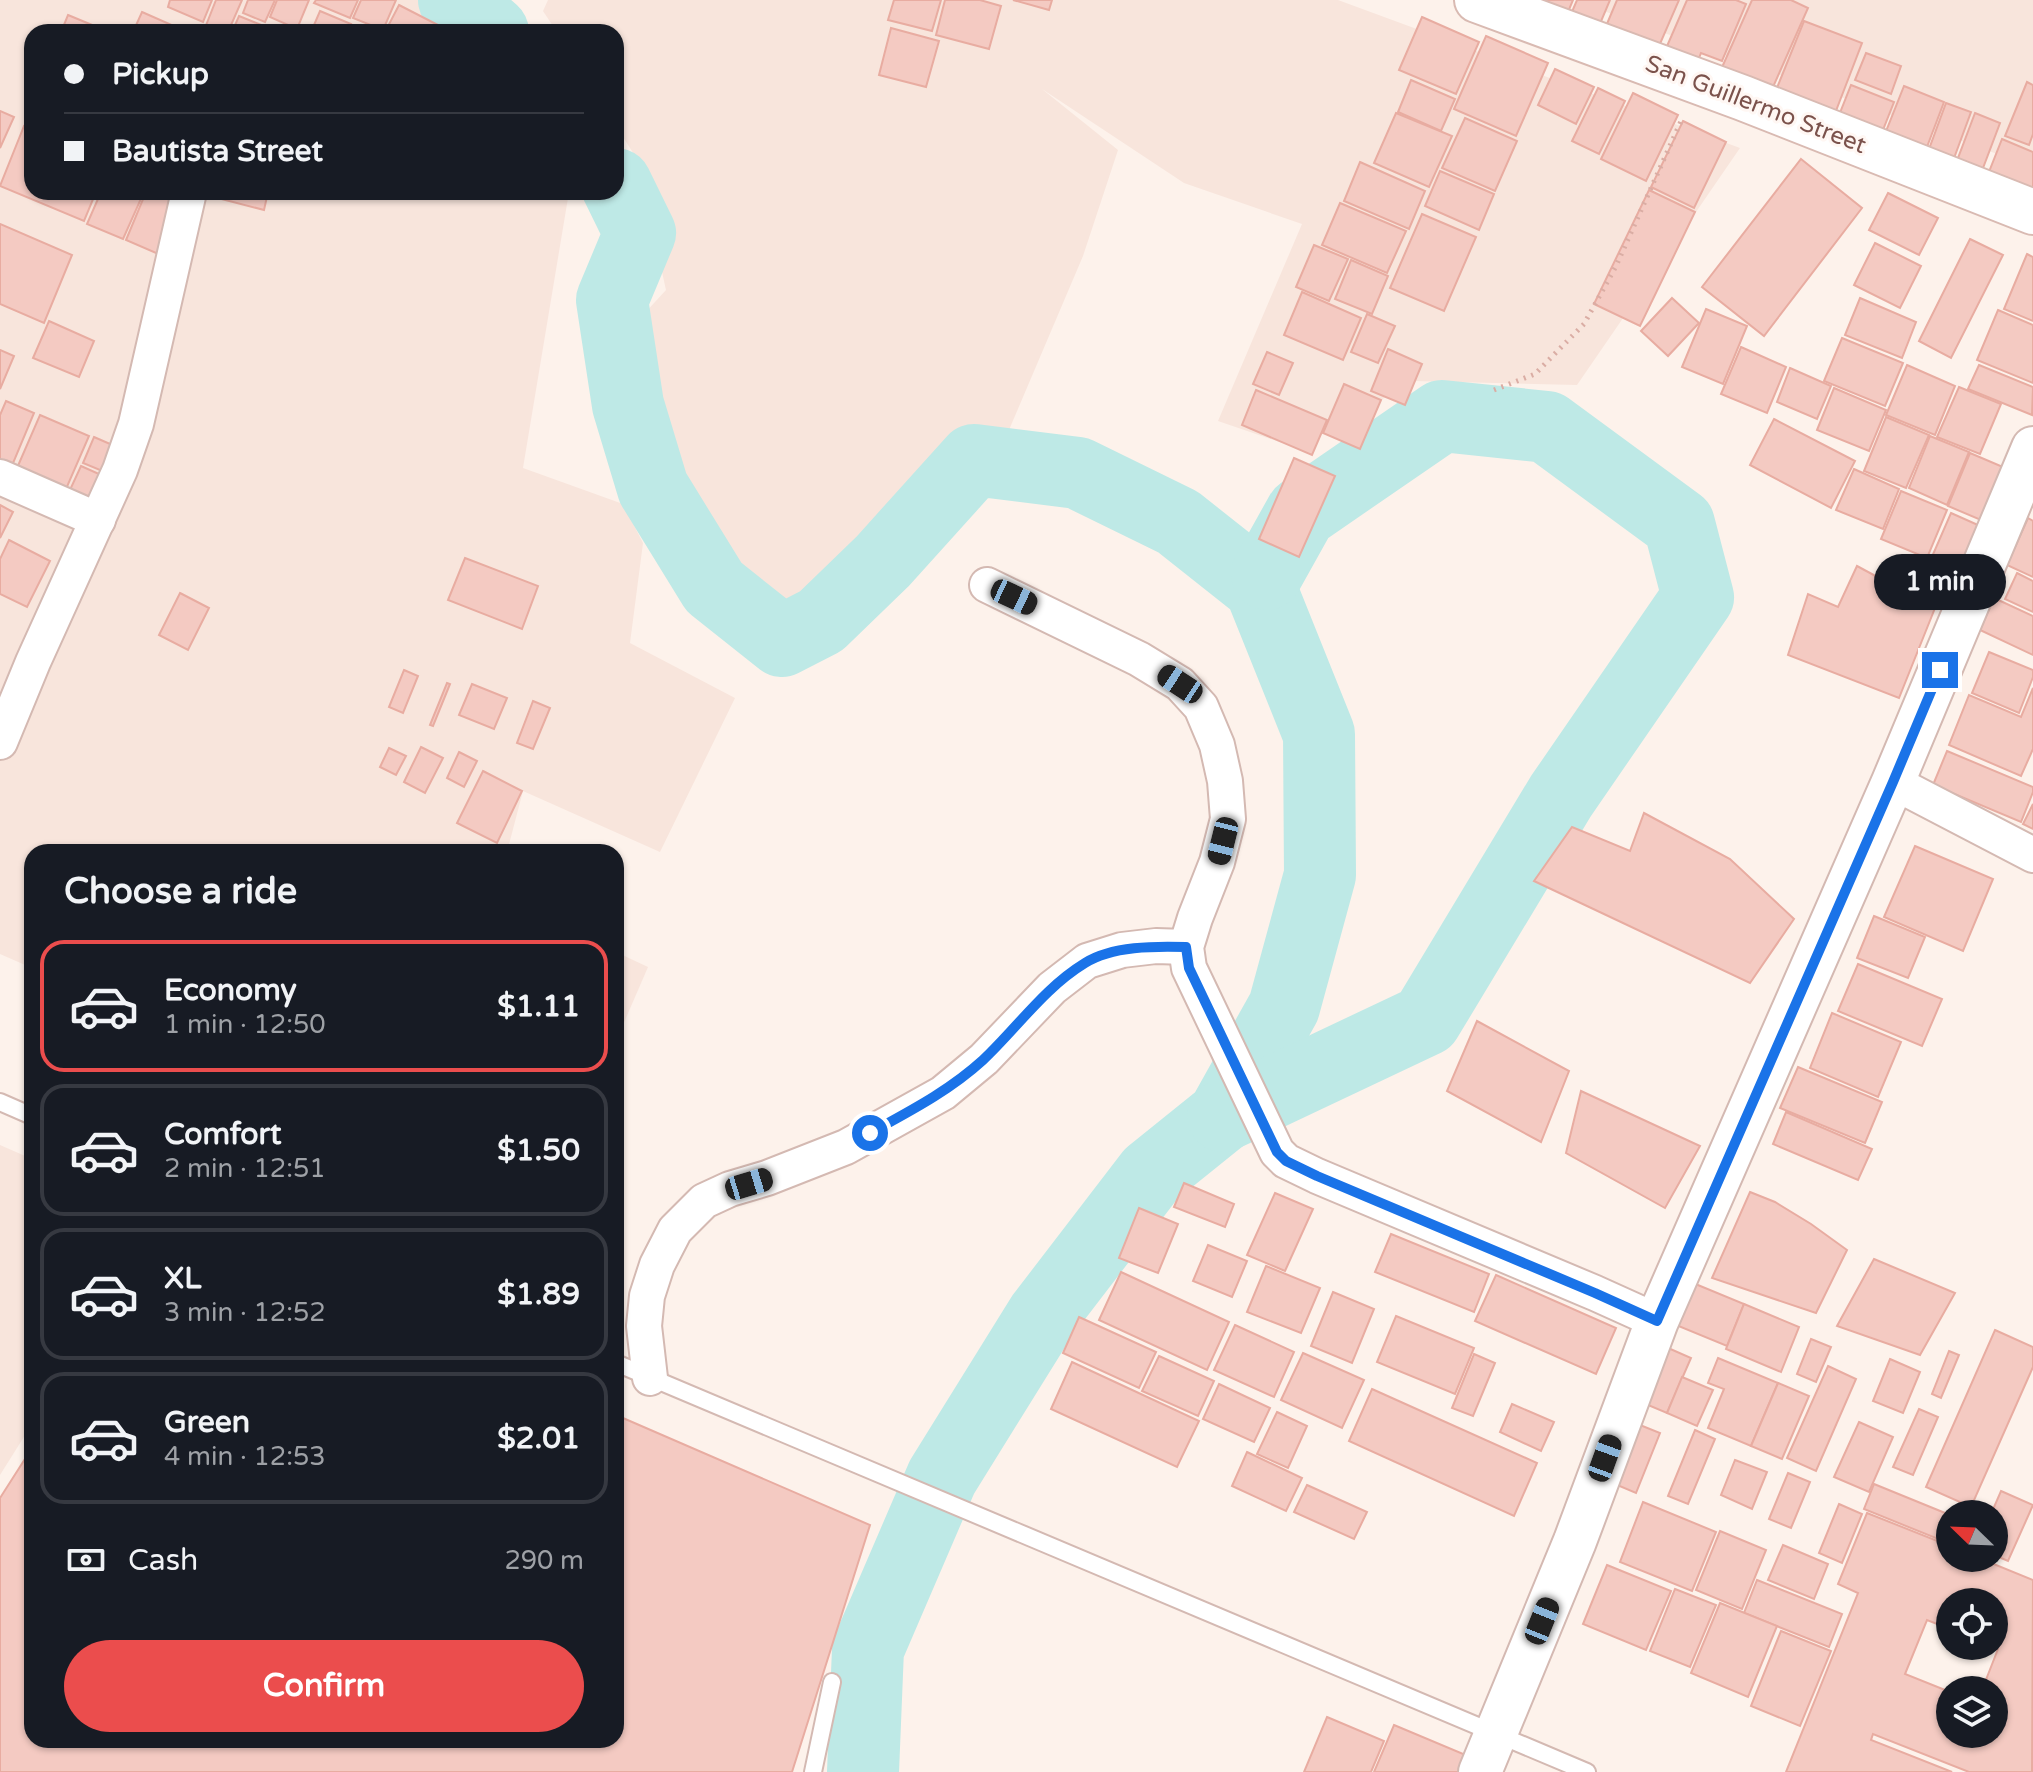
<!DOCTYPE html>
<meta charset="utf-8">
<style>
body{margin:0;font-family:"Varela Round",sans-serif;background:#20242c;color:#f1f3f6;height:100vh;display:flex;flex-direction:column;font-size:30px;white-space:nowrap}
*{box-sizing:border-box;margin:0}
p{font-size:26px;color:#9ea1a6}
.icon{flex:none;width:44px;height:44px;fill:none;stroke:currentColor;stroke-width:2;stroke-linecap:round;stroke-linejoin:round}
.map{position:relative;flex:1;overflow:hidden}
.sheet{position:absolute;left:24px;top:844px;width:600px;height:904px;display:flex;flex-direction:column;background:#171b24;border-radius:24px;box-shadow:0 2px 6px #0004}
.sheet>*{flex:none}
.hud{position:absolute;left:24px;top:24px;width:600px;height:176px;border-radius:24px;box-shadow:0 2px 6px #0004;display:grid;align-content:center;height:176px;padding:0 40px;background:#171b24}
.needle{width:52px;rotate:293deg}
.controls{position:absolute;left:1936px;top:1500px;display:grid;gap:16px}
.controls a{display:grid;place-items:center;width:72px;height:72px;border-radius:50%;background:#171b24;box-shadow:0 2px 6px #0004;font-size:40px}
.end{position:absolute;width:36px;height:36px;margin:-18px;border:10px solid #1a73e8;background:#fff;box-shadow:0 0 0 4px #fff}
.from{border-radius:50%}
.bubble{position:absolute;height:56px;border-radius:28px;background:#171b24;box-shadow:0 2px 6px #0004;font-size:26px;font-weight:700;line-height:56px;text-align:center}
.car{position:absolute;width:24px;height:48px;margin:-24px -12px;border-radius:10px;box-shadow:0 0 6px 2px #0007;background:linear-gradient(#222 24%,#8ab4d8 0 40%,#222 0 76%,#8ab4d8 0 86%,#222 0)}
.hud b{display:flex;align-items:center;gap:28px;height:76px;font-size:30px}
.hud b+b{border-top:2px solid #363941}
.hud i{width:20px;height:20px;background:#f1f3f6}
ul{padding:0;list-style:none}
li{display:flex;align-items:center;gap:24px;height:132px;margin:0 16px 12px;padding:0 24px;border:4px solid #363941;border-radius:24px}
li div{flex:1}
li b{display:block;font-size:30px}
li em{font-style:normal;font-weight:700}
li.current{border-color:#eb4d4d}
li>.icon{width:72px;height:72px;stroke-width:1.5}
h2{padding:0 40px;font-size:36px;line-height:96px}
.pay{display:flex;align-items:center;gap:20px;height:88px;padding:0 40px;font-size:30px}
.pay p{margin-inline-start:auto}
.primary-button{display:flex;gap:16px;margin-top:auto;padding:16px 40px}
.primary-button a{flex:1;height:92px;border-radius:48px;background:#eb4d4d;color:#fff;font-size:32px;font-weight:700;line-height:92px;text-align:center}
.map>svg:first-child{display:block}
</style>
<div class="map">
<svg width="2033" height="1772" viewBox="0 0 2033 1772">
<rect width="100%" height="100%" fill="#fdf2eb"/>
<g fill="#f8e5dc">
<polygon points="0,0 509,0 494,32 32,32 32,192 569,192 523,468 623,504 643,543 630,643 735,698 660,852 523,791 507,852 32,852 32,968 0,954"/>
<polygon points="548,0 1338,0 1740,148 1577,385 1414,381 1297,448 1218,421 1302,224 1184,183 1042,89 1118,150 1083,256 1006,437 977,430 842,565 780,611 691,516 658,397 643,315 666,290 637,159 616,126 616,32 557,32 543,11"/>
<polygon points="1593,0 2033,0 2033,167 1590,6"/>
<polygon points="616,952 648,967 616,1041"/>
<polygon points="0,1145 32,1159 32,1424 0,1475"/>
</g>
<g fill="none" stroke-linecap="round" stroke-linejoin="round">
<g stroke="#bee9e6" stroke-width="72">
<polyline points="454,0 466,8 493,32"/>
<polyline points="616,184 640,233 612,300 628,405 653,488 714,587 782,641 821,621 883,561 974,460 1078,473 1178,522 1260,587 1319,734 1320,875 1284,1007 1223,1116 1151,1174 1042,1316 942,1477 868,1649 863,1772"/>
<polyline points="1223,1116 1426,1020 1561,796 1698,597 1679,524 1547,427 1442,416 1301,513 1267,574"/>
</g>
</g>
<g fill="#f4cac2" stroke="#e8aca1" stroke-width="2" fill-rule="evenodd">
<polygon points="170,0 212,0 203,22 168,7"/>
<polygon points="216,0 242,0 228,32 214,32 205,28"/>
<polygon points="248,0 275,0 265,22 243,13"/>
<polygon points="277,0 309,0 297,29 270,17"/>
<polygon points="316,0 358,0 350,18 314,3"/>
<polygon points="361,0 396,0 383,30 353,18"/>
<polygon points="894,0 941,0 932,31 888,20"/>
<polygon points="945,0 980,0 1001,6 989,49 936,35"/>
<polygon points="1013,0 1052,0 1049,10"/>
<polygon points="1533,0 1573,0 1563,24"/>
<polygon points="1577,0 1610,0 1594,38 1566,26"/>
<polygon points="1617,0 1679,0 1653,60 1601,38"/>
<polygon points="1687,0 1736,0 1746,4 1722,61 1701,53 1693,73 1661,60"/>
<polygon points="1752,0 1791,0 1808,8 1765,105 1715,83"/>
<polygon points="399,5 438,25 435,32 385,32"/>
<polygon points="320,11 351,24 347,32 311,32"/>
<polygon points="142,12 174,26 172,32 133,32"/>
<polygon points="68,15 109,32 61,32"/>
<polygon points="239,16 264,26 261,32 232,32"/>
<polygon points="1422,17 1479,42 1456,94 1399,70"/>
<polygon points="1804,21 1862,43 1829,129 1770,105"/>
<polygon points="891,28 939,41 926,87 879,75"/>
<polygon points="1486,36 1548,63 1516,136 1454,109"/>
<polygon points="1866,53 1901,66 1891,94 1855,80"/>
<polygon points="1555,69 1594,87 1576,124 1538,105"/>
<polygon points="1411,80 1455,99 1441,131 1398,112"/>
<polygon points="2027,82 2033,85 2033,134 2029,145 2005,136"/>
<polygon points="1851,85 1894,102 1877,145 1834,128"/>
<polygon points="1904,86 1944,102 1922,160 1881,144"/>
<polygon points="1598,88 1625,101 1599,154 1572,141"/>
<polygon points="1633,93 1678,115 1646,181 1601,159"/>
<polygon points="1946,103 1971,112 1950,169 1925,160"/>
<polygon points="0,111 14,117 0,148"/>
<polygon points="1396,113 1452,136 1429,187 1374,163"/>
<polygon points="1975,113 2000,123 1980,176 1955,166"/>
<polygon points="1465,118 1517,141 1495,191 1442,168"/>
<polygon points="1683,121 1726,142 1694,208 1651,187"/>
<polygon points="24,126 32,129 32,192 96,192 84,221 0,186"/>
<polygon points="2002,139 2033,152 2033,201 1985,182"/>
<polygon points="1801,159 1862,208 1764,336 1702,287"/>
<polygon points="1360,162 1425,191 1409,229 1344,201"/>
<polygon points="1440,171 1494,194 1479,230 1425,206"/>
<polygon points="1649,190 1695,212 1640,326 1594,304"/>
<polygon points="101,192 144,192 123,239 87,224"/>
<polygon points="146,192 153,192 185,205 163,256 126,240"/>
<polygon points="211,192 268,192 264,210 210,196"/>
<polygon points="1888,193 1938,218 1919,255 1869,230"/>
<polygon points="1340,203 1406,231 1387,273 1322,245"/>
<polygon points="1422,214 1476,237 1444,311 1390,288"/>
<polygon points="0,224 72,255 44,323 0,304"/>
<polygon points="1970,239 2003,255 1951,358 1919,341"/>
<polygon points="1875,243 1921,266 1900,308 1854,285"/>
<polygon points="1314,245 1348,259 1329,301 1296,287"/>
<polygon points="2027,254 2033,257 2033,321 2004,309"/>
<polygon points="1351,260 1388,276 1372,314 1335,299"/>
<polygon points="1302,292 1361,318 1343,360 1284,335"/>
<polygon points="1672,298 1699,323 1668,356 1641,331"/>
<polygon points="1860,298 1916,322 1902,358 1845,335"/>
<polygon points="1706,309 1747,326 1723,384 1682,367"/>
<polygon points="1998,310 2033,325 2033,383 1977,360"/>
<polygon points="1367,314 1395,326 1378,363 1351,352"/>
<polygon points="49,321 94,341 79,377 33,358"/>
<polygon points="1842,338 1903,363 1885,406 1824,381"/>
<polygon points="1741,347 1786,367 1767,413 1721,394"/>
<polygon points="1388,349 1422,364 1405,405 1371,391"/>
<polygon points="0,350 14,356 0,389"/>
<polygon points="1267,352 1293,363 1279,395 1253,384"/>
<polygon points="1907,365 1955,386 1935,435 1886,415"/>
<polygon points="1979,365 2033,387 2032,415 1968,389"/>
<polygon points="1790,368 1831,386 1817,419 1777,402"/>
<polygon points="1344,384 1381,400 1360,449 1323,433"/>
<polygon points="1959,387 2001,404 1980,454 1937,437"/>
<polygon points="1834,388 1886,410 1869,451 1817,430"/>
<polygon points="1256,390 1327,420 1312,455 1242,425"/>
<polygon points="6,401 34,413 11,468 0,463 0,415"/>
<polygon points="40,415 89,436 66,489 17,468"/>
<polygon points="1886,417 1929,435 1906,488 1864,471"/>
<polygon points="1774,419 1855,461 1831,508 1750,465"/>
<polygon points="1930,436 1969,452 1947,505 1909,488"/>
<polygon points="94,437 124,450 112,475 83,463"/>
<polygon points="1970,453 2010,470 1988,523 1948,506"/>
<polygon points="1294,458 1335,476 1299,557 1259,539"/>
<polygon points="81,466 108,478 97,504 69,492"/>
<polygon points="1854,469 1899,489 1883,529 1836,510"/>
<polygon points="1901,491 1947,510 1927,558 1881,539"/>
<polygon points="0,505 13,512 0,538"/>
<polygon points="1951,513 1987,529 1968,575 1931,559"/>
<polygon points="2028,518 2033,521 2033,577 2007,565"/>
<polygon points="9,540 50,561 27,607 0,594 0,559"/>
<polygon points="465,558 538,586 522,629 448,600"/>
<polygon points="1857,566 1935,608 1899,698 1788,655 1808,594 1838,607"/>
<polygon points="2017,573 2033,581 2033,612 2005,599"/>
<polygon points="180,593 209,608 188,650 159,635"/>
<polygon points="1994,598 2033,616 2033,655 1980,630"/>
<polygon points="1989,652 2033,670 2033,677 2019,713 1972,693"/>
<polygon points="404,670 418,676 403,713 389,707"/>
<polygon points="447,683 450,684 433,726 430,725"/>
<polygon points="472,684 507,698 494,729 459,715"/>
<polygon points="2033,688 2033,749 2021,776 1949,745 1969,695 2021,717"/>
<polygon points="533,701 550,708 533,749 517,743"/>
<polygon points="421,747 443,758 425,793 404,782"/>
<polygon points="389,748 406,756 396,775 380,767"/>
<polygon points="1947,751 2033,787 2033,792 2021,822 1933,785"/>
<polygon points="459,752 477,761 464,787 447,778"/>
<polygon points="483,771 522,791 497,843 457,823"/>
<polygon points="2033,804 2033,829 2023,824"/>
<polygon points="1644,813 1730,859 1794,919 1750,983 1534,881 1572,827 1630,851"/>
<polygon points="1915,846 1993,879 1963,951 1884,917"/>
<polygon points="1874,916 1925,937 1908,978 1857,958"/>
<polygon points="1858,964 1942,999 1922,1046 1838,1011"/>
<polygon points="1832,1013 1901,1042 1878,1097 1810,1068"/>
<polygon points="1477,1021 1569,1071 1541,1142 1447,1091"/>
<polygon points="1798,1067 1882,1102 1865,1143 1780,1108"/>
<polygon points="1581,1091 1700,1146 1665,1208 1566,1153"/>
<polygon points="1786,1112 1872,1149 1858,1180 1773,1144"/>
<polygon points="1184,1183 1234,1204 1225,1227 1174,1207"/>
<polygon points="1750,1192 1775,1202 1811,1224 1847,1250 1816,1313 1712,1278"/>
<polygon points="1275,1193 1313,1209 1285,1271 1247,1255"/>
<polygon points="1139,1208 1178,1224 1158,1273 1119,1258"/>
<polygon points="1391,1234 1489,1274 1474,1312 1375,1272"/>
<polygon points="1208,1245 1247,1261 1232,1297 1193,1281"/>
<polygon points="1874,1259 1955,1293 1920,1355 1837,1326"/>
<polygon points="1266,1266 1320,1288 1301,1333 1247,1312"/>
<polygon points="1121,1272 1229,1322 1207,1370 1099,1320"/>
<polygon points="1496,1275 1616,1328 1596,1374 1475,1321"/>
<polygon points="1693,1283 1744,1304 1727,1346 1676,1325"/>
<polygon points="1333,1292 1374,1309 1352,1363 1311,1346"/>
<polygon points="1744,1304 1799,1327 1781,1372 1726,1349"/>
<polygon points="1396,1316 1474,1348 1455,1394 1377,1362"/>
<polygon points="1079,1317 1156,1352 1139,1388 1063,1353"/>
<polygon points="1235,1325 1294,1352 1274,1397 1214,1370"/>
<polygon points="1995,1330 2033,1347 2033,1367 1971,1507 1926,1487"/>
<polygon points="1811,1339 1831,1347 1816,1382 1797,1374"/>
<polygon points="1659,1344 1691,1358 1667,1413 1636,1400"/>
<polygon points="1949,1351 1959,1355 1941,1398 1932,1394"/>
<polygon points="1303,1353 1364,1380 1342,1428 1281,1400"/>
<polygon points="1474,1354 1495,1363 1473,1416 1452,1408"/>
<polygon points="1159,1356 1214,1381 1198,1416 1142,1391"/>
<polygon points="1718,1358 1778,1383 1751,1446 1708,1428 1724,1389 1708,1383"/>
<polygon points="1890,1359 1920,1372 1903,1413 1873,1401"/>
<polygon points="1072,1362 1199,1421 1177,1467 1051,1409"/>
<polygon points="1828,1366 1856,1379 1816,1471 1787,1458"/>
<polygon points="1682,1377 1713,1390 1697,1426 1667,1413"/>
<polygon points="1778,1383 1809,1396 1782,1459 1751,1446"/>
<polygon points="1219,1384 1270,1408 1254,1442 1203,1419"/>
<polygon points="1372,1389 1537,1463 1514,1516 1349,1441"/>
<polygon points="1512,1404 1554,1422 1541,1451 1500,1432"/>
<polygon points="1919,1409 1938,1417 1913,1475 1893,1467"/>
<polygon points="1277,1412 1307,1426 1288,1468 1257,1454"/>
<polygon points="616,1415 870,1525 792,1772 0,1772 0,1498 32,1448 32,1740 616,1740"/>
<polygon points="1859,1422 1893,1437 1869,1492 1834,1477"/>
<polygon points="1635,1423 1660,1433 1636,1493 1610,1482"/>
<polygon points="1695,1430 1715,1439 1688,1504 1668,1496"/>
<polygon points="1247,1452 1302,1478 1286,1511 1232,1486"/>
<polygon points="1735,1460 1767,1472 1752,1509 1721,1495"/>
<polygon points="1788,1473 1810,1482 1791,1528 1769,1519"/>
<polygon points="1874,1484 1950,1515 1950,1538 1948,1543 1864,1509"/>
<polygon points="1307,1485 1367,1512 1354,1539 1294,1512"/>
<polygon points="2001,1491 2033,1505 2008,1561 1994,1555 1994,1514 1991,1514"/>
<polygon points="1643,1502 1716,1532 1692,1591 1620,1562"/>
<polygon points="1839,1504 1862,1514 1842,1563 1819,1553"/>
<path d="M 1867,1513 L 1950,1546 L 1950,1558 L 1979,1558 L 2033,1580 L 2032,1772 L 1969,1772 L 1873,1734 L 1871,1740 L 1952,1772 L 1786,1772 L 1858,1593 L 1838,1584 ZM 1950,1602 L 1994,1602 L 1994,1646 L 1992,1646 L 1998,1649 L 1982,1690 L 1994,1690 L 1994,1734 L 1950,1734 L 1950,1692 L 1905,1674 L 1927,1620 L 1950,1629 Z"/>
<polygon points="1720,1531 1766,1550 1742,1609 1696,1590"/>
<polygon points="1783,1545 1828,1564 1814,1599 1768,1580"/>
<polygon points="1607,1565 1671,1591 1646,1650 1583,1624"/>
<polygon points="1757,1580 1842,1614 1829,1647 1744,1613"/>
<polygon points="1675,1589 1716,1605 1690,1667 1650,1651"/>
<polygon points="1720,1603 1777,1626 1748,1697 1691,1673"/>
<polygon points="1781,1631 1831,1651 1800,1726 1751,1706"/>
<polygon points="1327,1717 1384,1741 1371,1772 1304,1772"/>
<polygon points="1394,1725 1468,1756 1461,1772 1374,1772"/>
</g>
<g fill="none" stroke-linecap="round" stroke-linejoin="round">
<defs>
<g id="service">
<polyline points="0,1102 32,1116"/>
<polyline points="616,1363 1587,1772"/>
<polyline points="813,1772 832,1682"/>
</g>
<g id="minor">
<polyline points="0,477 98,520"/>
<polyline points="987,585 1139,659 1180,684 1201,707 1217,745 1225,781 1228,819 1217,862 1195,918 1186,947 1189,968 1277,1152 1286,1161 1317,1176 1595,1293 1657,1321"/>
<polyline points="0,742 33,662 120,470 136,424 189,192"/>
<polyline points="1893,782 2033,855"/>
<polyline points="650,1378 644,1326 647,1296 657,1265 675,1230 704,1201 730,1189 767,1178 846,1147 943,1093 984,1059 1052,988 1087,961 1122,950 1156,946 1186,947"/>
</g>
<polyline id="tertiary" points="1480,1772 1575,1541 1657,1321 1893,782 2033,448"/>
<polyline id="secondary" points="1477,0 1743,98 2033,212"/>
</defs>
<use href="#service" stroke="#d4b9b2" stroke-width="20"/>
<use href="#minor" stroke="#d4b9b2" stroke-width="38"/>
<use href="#tertiary" stroke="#d4b9b2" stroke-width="46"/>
<use href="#secondary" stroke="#d9bab2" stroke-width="48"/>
<polyline stroke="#daada4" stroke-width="5" stroke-dasharray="2 6" stroke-linecap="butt" points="1494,390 1535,374 1584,324 1616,266 1682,119"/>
<use href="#service" stroke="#fff" stroke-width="16"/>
<use href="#minor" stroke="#fff" stroke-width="34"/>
<use href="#tertiary" stroke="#fff" stroke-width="42"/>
<use href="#secondary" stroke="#fff" stroke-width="44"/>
</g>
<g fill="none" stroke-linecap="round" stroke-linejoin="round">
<path stroke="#1a73e8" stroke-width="10" d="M 870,1133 C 910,1111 949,1091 983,1060 C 1017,1028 1044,988 1085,963 C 1112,946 1155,946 1186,947 L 1189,968 L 1277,1152 L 1286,1161 L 1317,1176 L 1595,1293 L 1657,1321 L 1893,782 L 1940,670"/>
</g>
<g text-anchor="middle" stroke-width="6" stroke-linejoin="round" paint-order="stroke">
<g font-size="24" fill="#7b524c" stroke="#fff7f3">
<text transform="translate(1756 104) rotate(21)" y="8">San Guillermo Street</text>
</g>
</g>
</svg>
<div class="controls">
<a><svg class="needle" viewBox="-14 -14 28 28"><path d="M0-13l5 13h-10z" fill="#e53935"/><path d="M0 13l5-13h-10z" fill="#9ea1a6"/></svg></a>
<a><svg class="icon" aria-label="locate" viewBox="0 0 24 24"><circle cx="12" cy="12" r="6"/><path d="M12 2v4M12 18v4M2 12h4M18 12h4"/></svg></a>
<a><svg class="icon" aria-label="layers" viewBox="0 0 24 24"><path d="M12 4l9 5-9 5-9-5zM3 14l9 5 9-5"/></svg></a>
</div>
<i class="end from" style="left:870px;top:1133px"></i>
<i class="end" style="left:1940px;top:670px"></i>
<div class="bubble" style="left:1874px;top:554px;width:132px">1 min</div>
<i class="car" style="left:1014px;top:597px;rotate:115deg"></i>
<i class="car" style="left:1180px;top:684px;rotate:303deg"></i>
<i class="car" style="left:1223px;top:841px;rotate:194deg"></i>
<i class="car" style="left:749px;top:1184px;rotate:73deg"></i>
<i class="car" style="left:1605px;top:1458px;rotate:20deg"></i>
<i class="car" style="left:1542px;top:1621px;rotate:22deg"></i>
<div class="hud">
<b><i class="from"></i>Pickup</b>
<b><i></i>Bautista Street</b>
</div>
<section class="sheet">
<h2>Choose a ride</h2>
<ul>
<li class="current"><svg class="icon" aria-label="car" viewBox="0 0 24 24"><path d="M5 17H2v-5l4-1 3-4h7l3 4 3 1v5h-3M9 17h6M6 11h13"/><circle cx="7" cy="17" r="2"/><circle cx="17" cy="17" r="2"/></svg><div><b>Economy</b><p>1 min · 12:50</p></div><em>$1.11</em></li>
<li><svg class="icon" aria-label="car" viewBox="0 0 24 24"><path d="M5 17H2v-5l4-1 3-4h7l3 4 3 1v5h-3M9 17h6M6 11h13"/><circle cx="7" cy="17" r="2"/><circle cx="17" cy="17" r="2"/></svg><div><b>Comfort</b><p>2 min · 12:51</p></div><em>$1.50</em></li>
<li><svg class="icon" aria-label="car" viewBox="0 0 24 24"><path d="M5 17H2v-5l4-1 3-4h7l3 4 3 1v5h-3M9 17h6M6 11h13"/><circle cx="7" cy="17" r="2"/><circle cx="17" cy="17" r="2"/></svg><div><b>XL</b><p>3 min · 12:52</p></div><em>$1.89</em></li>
<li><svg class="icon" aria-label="car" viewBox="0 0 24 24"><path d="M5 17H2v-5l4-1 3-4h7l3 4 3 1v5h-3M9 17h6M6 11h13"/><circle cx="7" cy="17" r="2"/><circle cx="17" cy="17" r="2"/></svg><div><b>Green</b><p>4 min · 12:53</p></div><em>$2.01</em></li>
</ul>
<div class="pay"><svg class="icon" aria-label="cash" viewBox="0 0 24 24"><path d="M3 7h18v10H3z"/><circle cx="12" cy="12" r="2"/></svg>Cash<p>290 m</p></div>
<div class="primary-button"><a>Confirm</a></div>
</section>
</div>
